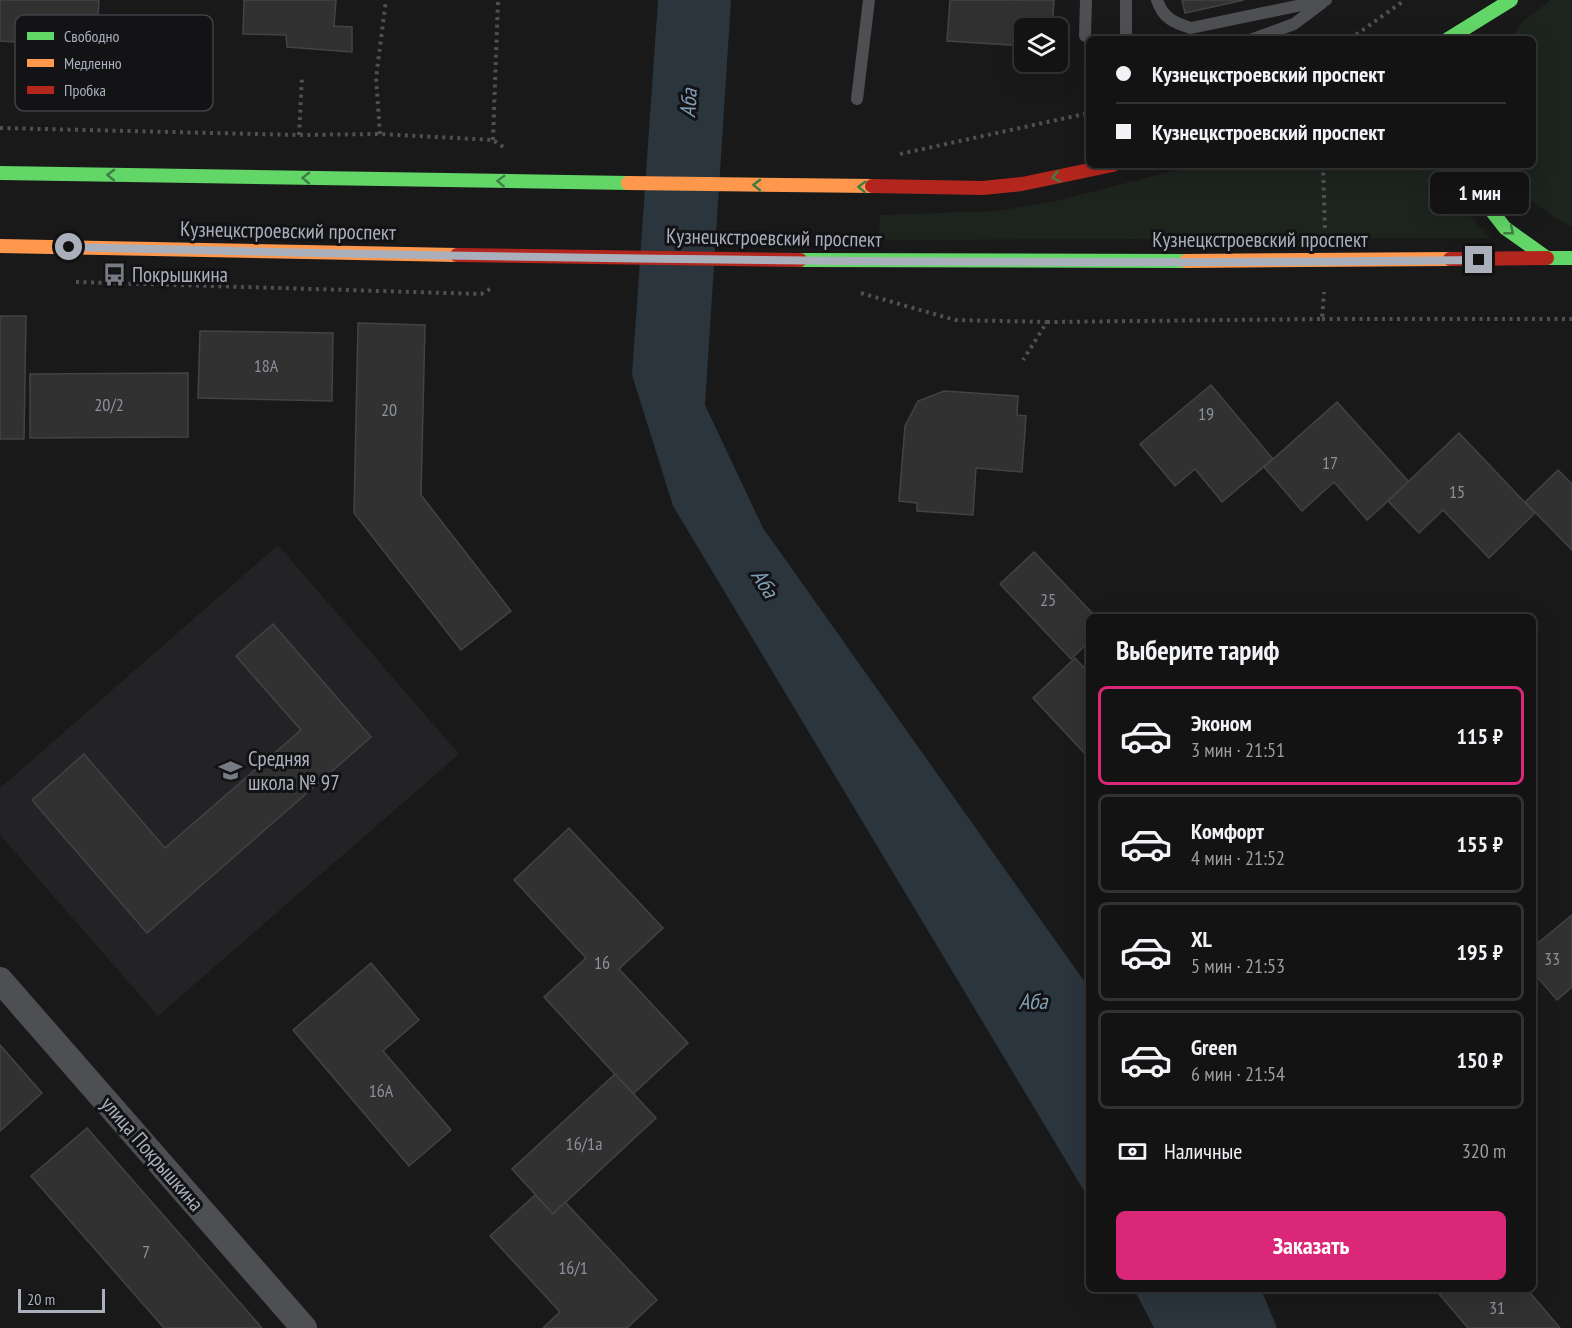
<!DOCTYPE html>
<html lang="ru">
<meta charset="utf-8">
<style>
body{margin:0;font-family:"PT Sans Narrow",sans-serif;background:#1c1c1d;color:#f1f3f6;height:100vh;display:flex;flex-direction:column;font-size:22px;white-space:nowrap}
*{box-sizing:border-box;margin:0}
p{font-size:20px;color:#9d9ea0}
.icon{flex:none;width:33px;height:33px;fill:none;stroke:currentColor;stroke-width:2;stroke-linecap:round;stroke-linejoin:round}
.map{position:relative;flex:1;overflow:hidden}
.panel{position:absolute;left:1086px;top:614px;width:450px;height:678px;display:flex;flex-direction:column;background:#131314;border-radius:9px;box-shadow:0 6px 24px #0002,0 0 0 2px #323234}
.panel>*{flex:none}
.guide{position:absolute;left:1086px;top:36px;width:450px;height:132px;border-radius:9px;box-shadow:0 6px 24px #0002,0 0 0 2px #323234;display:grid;align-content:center;height:132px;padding:0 30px;background:#131314}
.fabs{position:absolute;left:1014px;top:18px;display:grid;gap:12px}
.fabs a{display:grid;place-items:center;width:54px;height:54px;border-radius:9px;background:#131314;box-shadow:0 6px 24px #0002,0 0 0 2px #323234;font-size:30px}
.scale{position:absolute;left:18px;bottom:15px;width:87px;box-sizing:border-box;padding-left:6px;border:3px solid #aab0bb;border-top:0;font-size:16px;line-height:21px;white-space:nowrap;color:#aab0bb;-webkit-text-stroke:4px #131316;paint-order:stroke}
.end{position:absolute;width:27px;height:27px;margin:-14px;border:8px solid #aab0bb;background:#111;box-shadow:0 0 0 3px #111}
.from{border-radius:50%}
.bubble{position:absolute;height:42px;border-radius:9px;background:#131314;box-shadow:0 6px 24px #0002,0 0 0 2px #323234;font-size:20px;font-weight:700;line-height:42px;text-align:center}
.guide b{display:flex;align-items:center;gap:21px;height:57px;font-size:22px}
.guide b+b{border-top:2px solid #323234}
.guide i{width:15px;height:15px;background:#f1f3f6}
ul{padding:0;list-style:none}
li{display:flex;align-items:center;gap:18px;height:99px;margin:0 12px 9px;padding:0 18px;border:3px solid #323234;border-radius:9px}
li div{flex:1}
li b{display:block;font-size:22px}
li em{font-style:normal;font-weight:700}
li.on{border-color:#db2777}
li>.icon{width:54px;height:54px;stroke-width:1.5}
h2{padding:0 30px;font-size:27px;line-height:72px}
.pay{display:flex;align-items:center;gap:15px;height:66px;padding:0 30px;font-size:22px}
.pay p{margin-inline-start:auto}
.cta{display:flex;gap:12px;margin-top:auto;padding:12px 30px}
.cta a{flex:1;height:69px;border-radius:9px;background:#db2777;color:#fff;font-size:24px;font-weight:700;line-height:69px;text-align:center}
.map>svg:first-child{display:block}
</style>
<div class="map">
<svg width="1572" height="1328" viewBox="0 0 1572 1328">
<rect width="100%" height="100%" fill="#19191a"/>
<polygon fill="#232326" points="278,545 459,754 158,1016 0,835 0,788"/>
<g fill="#1d241e">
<path d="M 1551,0 L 1572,0 L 1572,227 C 1538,209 1525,198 1505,165 L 1533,165 L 1533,39 L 1511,39 L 1522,22 Z"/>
<path d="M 1197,165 L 1441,165 C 1448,196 1470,216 1491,238 L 879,240 L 880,215 L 996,211 L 1051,202 Z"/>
</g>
<g fill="#2b353d">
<polygon points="658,0 731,0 705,405 763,528 1089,988 1089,1199 673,506 632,375"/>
<polygon points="1134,1289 1261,1289 1277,1328 1154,1328"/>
</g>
<g fill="#313132" stroke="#424346" stroke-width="1.5">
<polygon points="0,0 99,0 96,47 0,41"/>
<polygon points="244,0 336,0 334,26 352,27 352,52 287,47 286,35 243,34"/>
<polygon points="950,0 1054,0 1052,28 1024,28 1024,46 947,41"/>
<polygon points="1182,0 1244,0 1185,13"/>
<polygon points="0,316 26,316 24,439 0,439"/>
<polygon points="358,323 425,325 421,495 511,611 461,650 354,513"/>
<polygon points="200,331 333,333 332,401 198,398"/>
<polygon points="188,373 188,437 30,438 30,374"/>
<polygon points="1211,385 1273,459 1222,502 1195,469 1175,486 1140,444"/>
<polygon points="944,391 1018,396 1017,415 1026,416 1022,472 976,468 973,515 917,511 917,503 899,501 905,426 918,401"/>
<polygon points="1337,402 1409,482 1367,520 1334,482 1302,511 1264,467"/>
<polygon points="1459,433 1535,513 1489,558 1443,510 1419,533 1388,501"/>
<polygon points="1558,470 1572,484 1572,550 1525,502"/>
<polygon points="1034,552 1095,616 1089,616 1089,642 1071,659 1000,584"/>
<polygon points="273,624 371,737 147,933 32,800 84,754 165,848 301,730 236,656"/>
<polygon points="1075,658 1089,673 1089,758 1033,698"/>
<polygon points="569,828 663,928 619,969 688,1043 633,1094 544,997 586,958 514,880"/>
<polygon points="1572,915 1572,987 1557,1000 1533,972 1533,947"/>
<polygon points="371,963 419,1020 383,1051 451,1130 409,1166 293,1030"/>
<polygon points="0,1045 42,1093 0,1131"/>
<polygon points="615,1074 656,1118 553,1214 512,1169"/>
<polygon points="87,1128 262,1328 164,1328 31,1176"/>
<polygon points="535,1195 553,1214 565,1202 657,1300 627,1328 543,1328 560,1312 490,1236"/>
<polygon points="1434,1288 1526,1288 1560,1328 1468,1328"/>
</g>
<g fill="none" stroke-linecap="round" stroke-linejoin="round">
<g stroke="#4f5054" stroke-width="4" stroke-dasharray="3 4.5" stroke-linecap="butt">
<polyline points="1350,39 1405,0"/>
<polyline points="0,128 299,135 380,134 493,140 506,149"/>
<polyline points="380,134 376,78 386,0"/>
<polyline points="299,135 302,77"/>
<polyline points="493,140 498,0"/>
<polyline points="900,154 1089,113"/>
<polyline points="1323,165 1325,230"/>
<polyline points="76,282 481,294 492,288"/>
<polyline points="861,293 955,320 1047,322 1023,360"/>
<polyline points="1322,319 1572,319"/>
<polyline points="1047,322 1322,319 1324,292"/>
</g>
<g stroke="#4d4f53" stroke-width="12">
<polyline points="1126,0 1126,39"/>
<path d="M 1157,0 C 1163,18 1174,23 1191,28 L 1326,0"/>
<polyline points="1085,36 1086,0"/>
<polyline points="1253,39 1294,24 1322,3"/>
<polyline points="857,99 869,0"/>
</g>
<polyline stroke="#4d4f53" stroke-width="26" points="0,980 304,1328"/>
<g stroke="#63d668" stroke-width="14">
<polyline points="1448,39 1511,0"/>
<polyline points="1468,165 1480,196 1505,228 1547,258 1572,258"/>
<polyline points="0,173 628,183"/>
<polyline points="800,260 1186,261"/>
</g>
<g stroke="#ff974d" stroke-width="14">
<polyline points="628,183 872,186"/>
<polyline points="0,246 457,255"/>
<polyline points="1186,261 1450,259"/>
</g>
<g stroke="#b3261e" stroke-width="14">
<polyline points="872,186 983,188 1022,184 1113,165"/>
<polyline points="457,255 800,260"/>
<polyline points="1450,259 1547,258"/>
</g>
</g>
<defs><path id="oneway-chevron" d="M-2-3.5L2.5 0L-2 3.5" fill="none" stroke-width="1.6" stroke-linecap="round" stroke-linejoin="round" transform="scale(1.5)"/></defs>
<g stroke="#3f7e43">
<use href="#oneway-chevron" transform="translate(111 175) rotate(-179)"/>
<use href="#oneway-chevron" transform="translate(1056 177) rotate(168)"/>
<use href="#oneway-chevron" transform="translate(306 178) rotate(-179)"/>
<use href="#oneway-chevron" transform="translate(501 181) rotate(-178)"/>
<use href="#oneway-chevron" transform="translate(757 185) rotate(-179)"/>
<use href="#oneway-chevron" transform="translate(862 187) rotate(-179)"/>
<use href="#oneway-chevron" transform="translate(1510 231) rotate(39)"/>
</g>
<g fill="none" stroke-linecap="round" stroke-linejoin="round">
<path stroke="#aab0bb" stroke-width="8" d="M 69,247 C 539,259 1009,266 1479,260"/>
</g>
<defs>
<symbol id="bus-bare" viewBox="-9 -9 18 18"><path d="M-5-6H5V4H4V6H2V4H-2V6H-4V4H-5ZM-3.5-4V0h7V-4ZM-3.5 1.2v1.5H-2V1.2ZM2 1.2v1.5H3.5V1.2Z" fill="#777b83" stroke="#131316" stroke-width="2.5" paint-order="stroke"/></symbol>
<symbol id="school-bare" viewBox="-9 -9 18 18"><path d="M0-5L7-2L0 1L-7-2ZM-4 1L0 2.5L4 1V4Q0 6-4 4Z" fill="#777b83" stroke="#131316" stroke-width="2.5" paint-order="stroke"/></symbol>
</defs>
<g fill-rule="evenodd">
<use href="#bus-bare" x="98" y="258" width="33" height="33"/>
<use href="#school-bare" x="214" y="754" width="33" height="33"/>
</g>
<g text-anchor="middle" stroke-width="6" stroke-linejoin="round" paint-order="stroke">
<g font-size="18" fill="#8c9099">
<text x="266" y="372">18А</text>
<text x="109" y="411">20/2</text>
<text x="389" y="416">20</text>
<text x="1206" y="420">19</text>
<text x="1330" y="469">17</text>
<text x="1457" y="498">15</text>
<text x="1048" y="606">25</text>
<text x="1552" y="965">33</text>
<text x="602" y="969">16</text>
<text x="381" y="1097">16А</text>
<text x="584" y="1150">16/1а</text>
<text x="146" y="1258">7</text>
<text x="573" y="1274">16/1</text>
<text x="1497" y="1314">31</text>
</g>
<g font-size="21" fill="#aab0bb" stroke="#131316">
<text transform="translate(288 231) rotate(1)" y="7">Кузнецкстроевский проспект</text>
<text transform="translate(774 238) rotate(1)" y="7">Кузнецкстроевский проспект</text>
<text x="1260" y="247">Кузнецкстроевский проспект</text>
<text transform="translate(152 1154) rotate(49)" y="7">улица Покрышкина</text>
</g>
<g font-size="21" fill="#aab0bb" stroke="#131316" text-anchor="start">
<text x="132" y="282">Покрышкина</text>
<text x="248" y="766">Средняя<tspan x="248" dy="24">школа № 97</tspan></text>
</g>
<g font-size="22" font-style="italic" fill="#809fb7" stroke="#131316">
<text transform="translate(688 103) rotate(-86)" y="8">Аба</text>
<text transform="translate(765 583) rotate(58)" y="8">Аба</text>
<text x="1033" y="1009">Аба</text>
</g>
</g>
<rect x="15" y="15" width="198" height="96" rx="9" fill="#131316" stroke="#404248" stroke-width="1.5"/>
<rect x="27" y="32" width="27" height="8" fill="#63d668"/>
<rect x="27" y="59" width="27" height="8" fill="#ff974d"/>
<rect x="27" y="86" width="27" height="8" fill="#b3261e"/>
<g font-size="16" fill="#aab0bb">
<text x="64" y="42">Свободно</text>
<text x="64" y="69">Медленно</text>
<text x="64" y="96">Пробка</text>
</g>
</svg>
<div class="fabs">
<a><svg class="icon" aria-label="layers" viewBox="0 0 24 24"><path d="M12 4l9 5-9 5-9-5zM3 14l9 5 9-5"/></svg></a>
</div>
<div class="scale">20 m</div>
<i class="end from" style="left:69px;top:247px"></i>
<i class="end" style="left:1479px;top:260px"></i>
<div class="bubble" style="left:1430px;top:172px;width:99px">1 мин</div>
<div class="guide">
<b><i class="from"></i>Кузнецкстроевский проспект</b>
<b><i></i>Кузнецкстроевский проспект</b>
</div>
<section class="panel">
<h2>Выберите тариф</h2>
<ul>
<li class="on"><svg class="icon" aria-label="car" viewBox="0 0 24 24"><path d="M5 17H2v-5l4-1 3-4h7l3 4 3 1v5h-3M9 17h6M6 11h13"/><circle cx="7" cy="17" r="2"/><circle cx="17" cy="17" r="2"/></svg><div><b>Эконом</b><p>3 мин · 21:51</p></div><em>115 ₽</em></li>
<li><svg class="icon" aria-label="car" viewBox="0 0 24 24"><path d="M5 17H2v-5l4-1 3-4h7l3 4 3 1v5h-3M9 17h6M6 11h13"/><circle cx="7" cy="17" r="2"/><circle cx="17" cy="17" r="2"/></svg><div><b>Комфорт</b><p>4 мин · 21:52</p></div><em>155 ₽</em></li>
<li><svg class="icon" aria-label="car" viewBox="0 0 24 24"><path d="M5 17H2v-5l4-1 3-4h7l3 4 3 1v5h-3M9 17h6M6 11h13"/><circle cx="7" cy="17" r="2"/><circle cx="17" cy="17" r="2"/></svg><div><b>XL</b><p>5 мин · 21:53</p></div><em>195 ₽</em></li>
<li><svg class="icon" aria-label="car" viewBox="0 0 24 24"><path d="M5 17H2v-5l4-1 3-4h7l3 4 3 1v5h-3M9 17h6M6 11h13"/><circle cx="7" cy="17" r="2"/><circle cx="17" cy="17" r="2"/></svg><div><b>Green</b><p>6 мин · 21:54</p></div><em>150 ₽</em></li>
</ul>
<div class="pay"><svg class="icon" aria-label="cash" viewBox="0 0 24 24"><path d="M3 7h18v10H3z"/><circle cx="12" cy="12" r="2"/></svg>Наличные<p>320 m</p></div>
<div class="cta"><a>Заказать</a></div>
</section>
</div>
